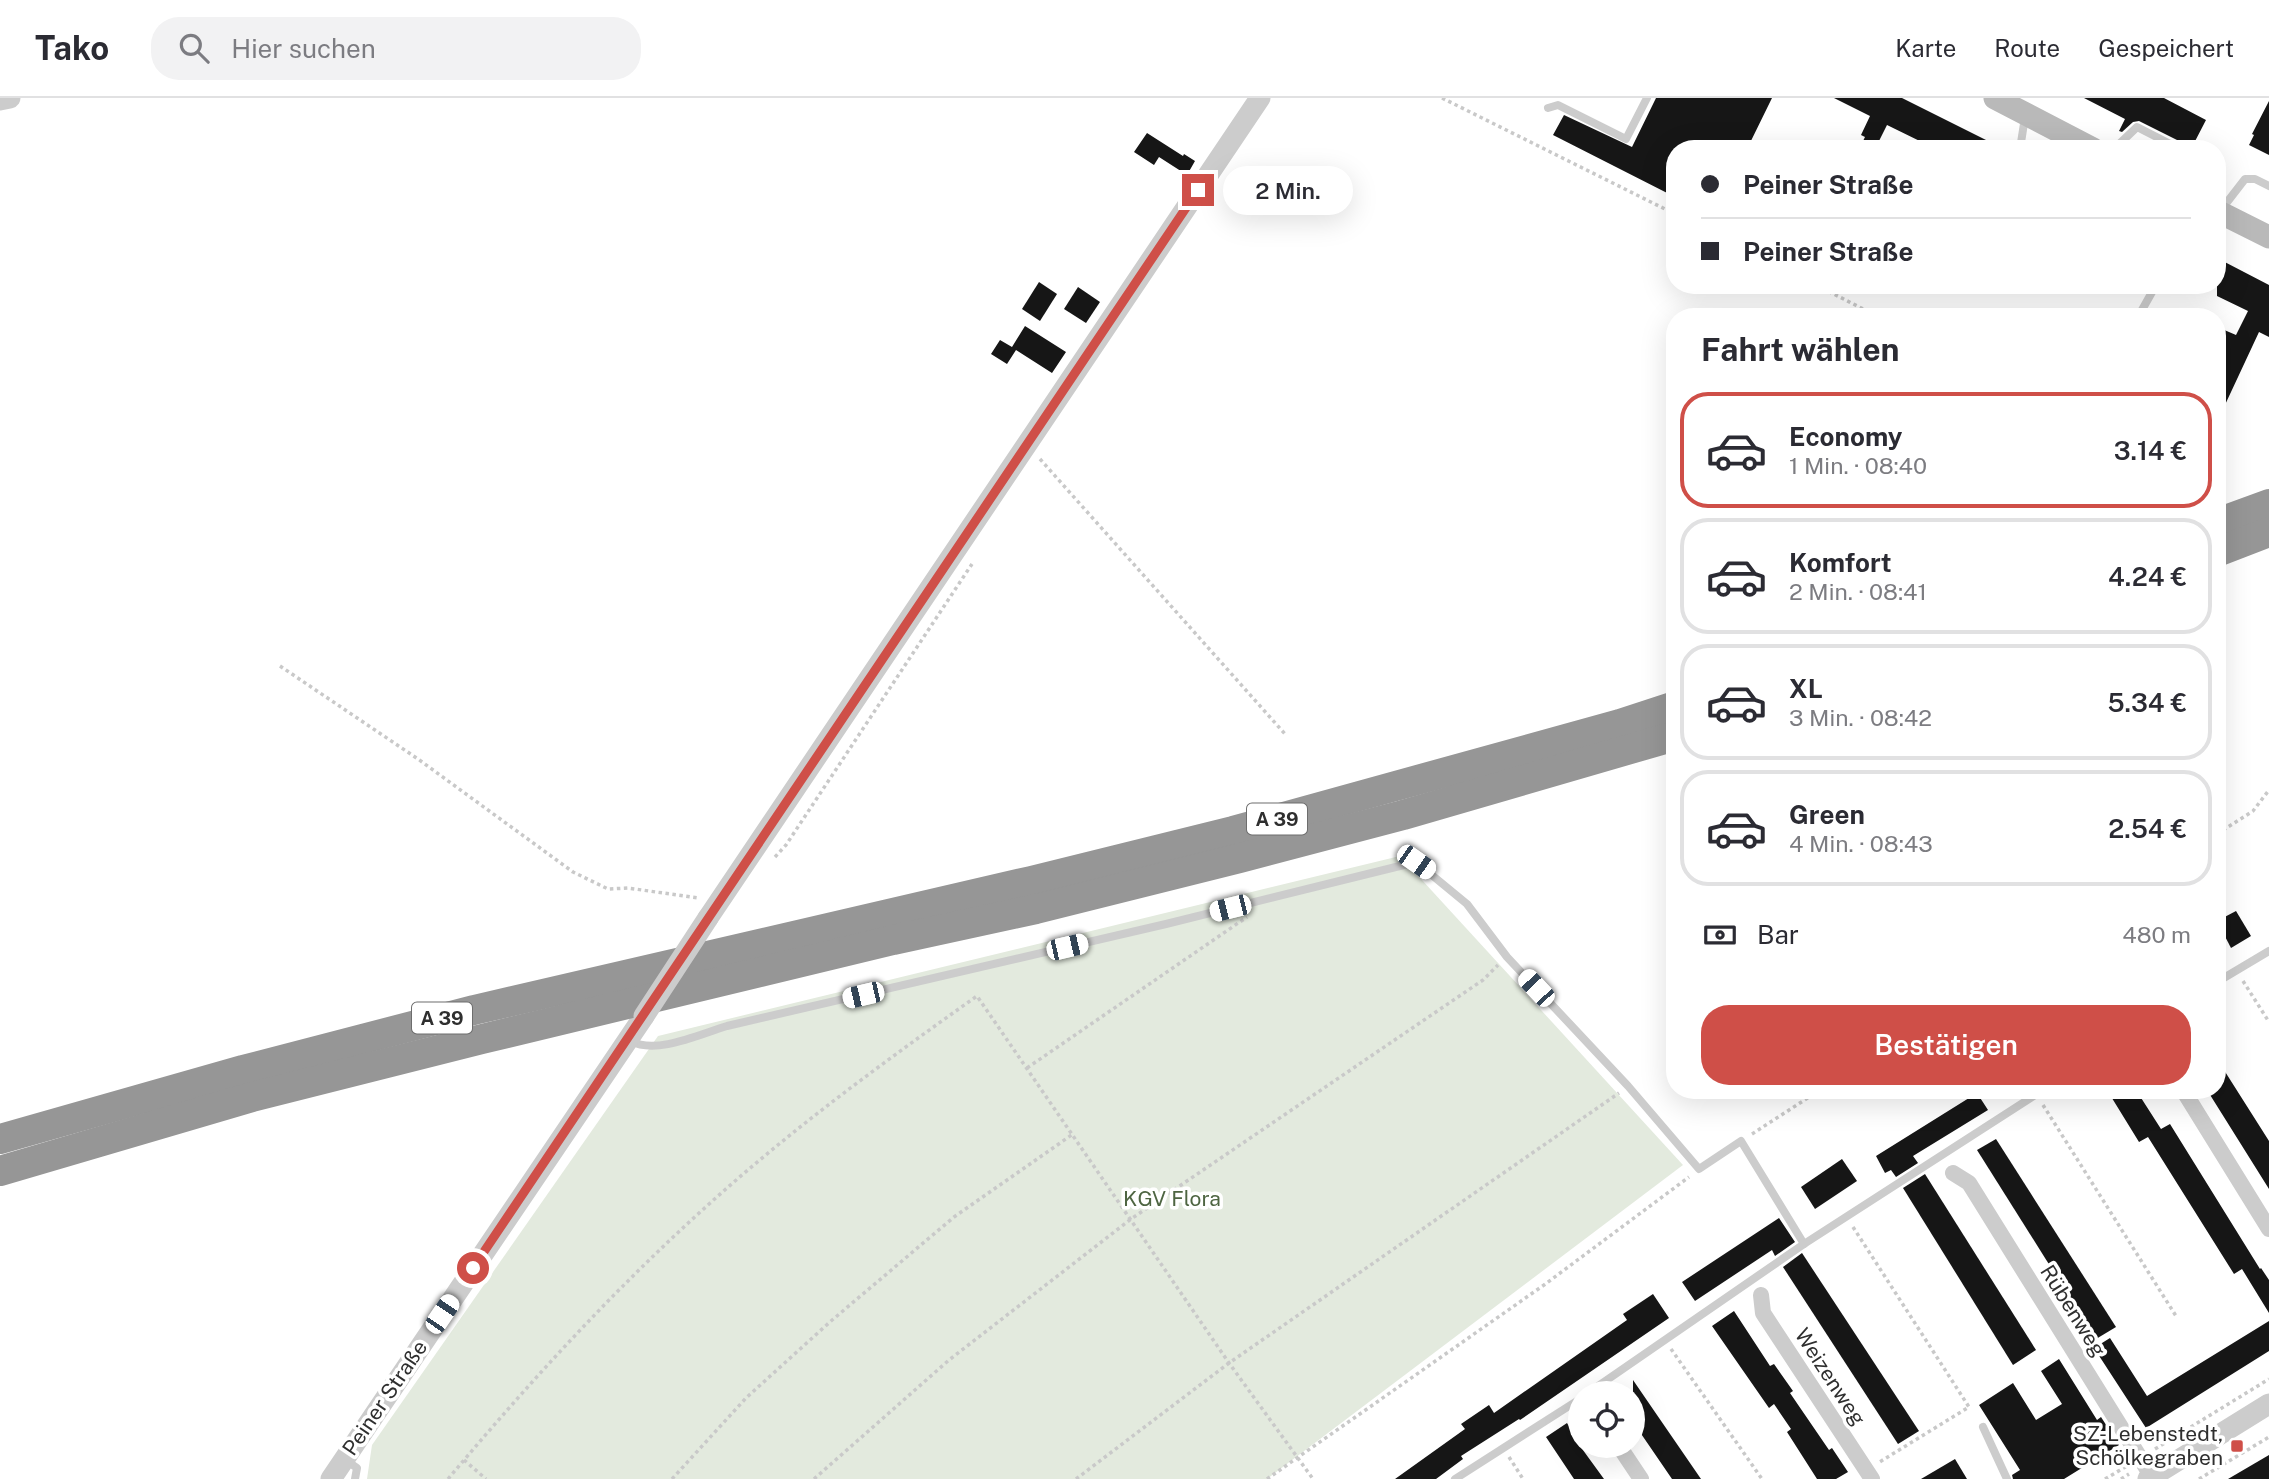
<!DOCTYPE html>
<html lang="de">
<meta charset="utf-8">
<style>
body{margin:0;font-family:"Public Sans",sans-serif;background:#f2f2f3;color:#2b2b33;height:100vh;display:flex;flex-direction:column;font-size:26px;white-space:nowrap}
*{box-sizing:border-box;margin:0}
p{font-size:23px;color:#7c7c81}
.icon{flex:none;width:38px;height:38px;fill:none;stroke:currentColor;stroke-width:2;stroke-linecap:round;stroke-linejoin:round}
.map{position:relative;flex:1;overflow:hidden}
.sheet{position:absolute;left:1666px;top:210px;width:560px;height:791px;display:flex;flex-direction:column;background:#fff;border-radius:28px;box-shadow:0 7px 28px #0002}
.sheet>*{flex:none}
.banner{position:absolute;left:1666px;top:42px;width:560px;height:154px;border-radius:28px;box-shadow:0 7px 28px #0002;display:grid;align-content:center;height:154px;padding:0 35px;background:#fff}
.buttons{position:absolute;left:1568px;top:1283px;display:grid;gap:14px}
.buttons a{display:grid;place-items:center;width:77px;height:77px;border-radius:50%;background:#fff;box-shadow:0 7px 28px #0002;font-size:35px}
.end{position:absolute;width:32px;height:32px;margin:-16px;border:9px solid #cf4f48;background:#fff;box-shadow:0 0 0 4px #fff}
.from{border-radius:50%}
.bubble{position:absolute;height:49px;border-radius:24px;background:#fff;box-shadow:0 7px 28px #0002;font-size:23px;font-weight:600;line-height:49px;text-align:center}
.car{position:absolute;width:21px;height:42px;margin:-21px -10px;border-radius:9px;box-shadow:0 0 5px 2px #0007;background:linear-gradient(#fff 24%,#345 0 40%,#fff 0 76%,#345 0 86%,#fff 0)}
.banner b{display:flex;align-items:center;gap:24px;height:66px;font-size:26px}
.banner b+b{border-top:2px solid #e1e1e2}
.banner i{width:18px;height:18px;background:#2b2b33}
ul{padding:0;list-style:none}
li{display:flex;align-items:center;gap:21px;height:116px;margin:0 14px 10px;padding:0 21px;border:4px solid #e1e1e2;border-radius:28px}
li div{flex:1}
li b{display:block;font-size:26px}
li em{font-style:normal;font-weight:600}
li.on{border-color:#cf4f48}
li>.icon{width:63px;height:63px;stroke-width:1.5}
h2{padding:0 35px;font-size:32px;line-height:84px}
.pay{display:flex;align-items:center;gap:18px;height:77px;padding:0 35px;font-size:26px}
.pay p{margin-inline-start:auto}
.button{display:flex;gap:14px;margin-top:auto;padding:14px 35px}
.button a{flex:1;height:80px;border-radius:28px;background:#cf4f48;color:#fff;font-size:28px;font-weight:600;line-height:80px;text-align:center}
header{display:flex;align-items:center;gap:42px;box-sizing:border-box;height:98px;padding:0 35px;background:#fff;border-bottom:2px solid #e1e1e2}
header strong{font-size:33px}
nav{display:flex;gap:38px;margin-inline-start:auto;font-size:24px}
.search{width:490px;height:63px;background:#f2f2f3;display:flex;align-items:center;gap:18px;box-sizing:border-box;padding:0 24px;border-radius:28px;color:#7c7c81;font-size:26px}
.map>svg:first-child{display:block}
</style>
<header>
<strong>Tako</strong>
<div class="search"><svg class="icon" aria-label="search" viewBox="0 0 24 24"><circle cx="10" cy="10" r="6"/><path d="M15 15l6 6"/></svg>Hier suchen</div>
<nav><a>Karte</a><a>Route</a><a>Gespeichert</a></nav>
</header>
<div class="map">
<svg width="2269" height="1381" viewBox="0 0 2269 1381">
<rect width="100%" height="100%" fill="#fff"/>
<polygon fill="#e3eade" points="1400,758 1683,1067 1267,1381 367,1381 372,1347 658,938"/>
<g fill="#161616">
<polygon points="1656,0 1772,0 1747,51 1675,51 1675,99 1553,37 1564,17 1632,49"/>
<polygon points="1834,0 1902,0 2004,51 1936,51 1887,27 1875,51 1859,51 1865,39 1861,37 1870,18"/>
<polygon points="2084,0 2164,0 2206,22 2191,51 2186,51 2183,45 2139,23 2133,24 2122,34 2119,33 2125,21"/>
<polygon points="2269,3 2269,57 2249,47 2254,37 2252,36"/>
<polygon points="1147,35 1183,58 1184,56 1195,63 1187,77 1159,59 1154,67 1134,54"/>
<polygon points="2217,160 2269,187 2269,239 2259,234 2217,324 2217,242 2222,231 2236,237 2248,213 2217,198"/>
<polygon points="1039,184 1057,196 1040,223 1022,211"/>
<polygon points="1078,189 1100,204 1086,225 1064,211"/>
<polygon points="1025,228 1066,254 1052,275 1016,252 1007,266 991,256 1000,242 1012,249"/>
<polygon points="2236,813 2251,838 2231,850 2217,823"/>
<polygon points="2217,961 2269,1043 2269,1091 2207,992 2217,992"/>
<polygon points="2107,992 2136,992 2161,1031 2170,1026 2260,1171 2261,1170 2269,1182 2269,1215 2242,1171 2234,1176 2148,1039 2139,1044"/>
<polygon points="1977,995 1988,1012 1913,1058 1918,1065 1896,1079 1891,1072 1885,1075 1876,1058"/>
<polygon points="1996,1041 2116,1229 2096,1241 1977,1052"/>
<polygon points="1842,1061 1857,1083 1815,1111 1801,1089"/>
<polygon points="1925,1076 2036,1252 2013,1267 1903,1090"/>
<polygon points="1779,1120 1795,1144 1775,1158 1772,1152 1695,1203 1682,1184"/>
<polygon points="1802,1155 1919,1333 1898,1346 1783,1169"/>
<polygon points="1653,1196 1669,1220 1520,1322 1519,1321 1461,1358 1463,1361 1436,1381 1395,1381 1465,1331 1461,1326 1489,1307 1494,1315 1627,1222 1623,1216"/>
<polygon points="1734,1213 1770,1268 1774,1266 1793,1293 1790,1295 1829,1352 1832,1350 1848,1374 1836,1381 1817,1381 1787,1334 1791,1331 1774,1306 1769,1310 1712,1228"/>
<polygon points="2269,1223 2269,1253 2146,1330 2094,1250 2110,1240 2147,1298"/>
<polygon points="2059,1261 2097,1322 2101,1319 2119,1347 2064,1381 2013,1381 2012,1377 2020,1372 1979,1307 2013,1285 2036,1322 2062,1306 2041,1273"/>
<polygon points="1633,1282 1657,1317 1701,1381 1672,1381 1633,1324"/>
<polygon points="1567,1325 1580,1348 1604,1381 1574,1381 1546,1339"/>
<polygon points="2269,1357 2269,1381 2228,1381"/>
<polygon points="1955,1361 1967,1381 1921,1381"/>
</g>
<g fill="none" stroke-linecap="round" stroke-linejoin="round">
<g stroke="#c9c9c9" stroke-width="3.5" stroke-dasharray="3.5 3.5" stroke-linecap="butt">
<polyline points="1442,0 1675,116"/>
<polyline points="1816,187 1879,219"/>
<polyline points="1040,361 1285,636"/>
<polyline points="280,568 418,661 573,774 608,791 628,790 698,800"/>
<polyline points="2217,736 2253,713 2269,692"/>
<polyline points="775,759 786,747 972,466"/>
<polyline points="2243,883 2269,924"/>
<polyline points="1027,970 1247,819"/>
<polyline points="2043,1007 2176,1218"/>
<polyline points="1752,1036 1820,992"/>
<polyline points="1853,1129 1969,1309 1878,1365"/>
<polyline points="1671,1251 1762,1381"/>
<polyline points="2155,1351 2269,1281"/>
<polyline points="1509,1359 1523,1381"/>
<polyline points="464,1362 486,1381"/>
<path d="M 448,1381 C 532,1281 620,1185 718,1098 C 800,1025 888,961 977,898 L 1229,1265 L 1313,1381"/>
<polyline points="672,1381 746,1300 831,1223 954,1119 1073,1036"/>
<polyline points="814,1381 949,1262 1131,1121 1483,882 1498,867"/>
<polyline points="1076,1381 1229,1265 1619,995"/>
<polyline points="1267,1381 1544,1187 1689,1079"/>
<polyline points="2105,1381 2127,1368"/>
<polyline points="2121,1381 2129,1376"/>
<polyline points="2199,1381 2269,1339"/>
</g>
<g stroke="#ccc" stroke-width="8">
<polyline points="1548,10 1558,7 1626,41 1647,0"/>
<polyline points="2020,51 2025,19"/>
<polyline points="2114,51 2137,29 2180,51"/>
<polyline points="2221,112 2245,81 2255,81 2269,88"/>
<polyline points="2138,219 2156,187"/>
<polyline points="2217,884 2269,853"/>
<path d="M 631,943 C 656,957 700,936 727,928 L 1166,826 L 1416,764 L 1467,806 L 1507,859 L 1628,988 L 1699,1071 L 1741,1043 L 1804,1146"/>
<polyline points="1588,1295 1804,1146 2043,992"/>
<polyline points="1983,1329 2007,1381"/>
<polyline points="347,1363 357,1370 355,1381"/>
<polyline points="1455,1381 1580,1301"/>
</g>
<g stroke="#ccc" stroke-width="16">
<polyline points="2183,992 2269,1131"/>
<polyline points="1953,1075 1969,1085 2152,1379"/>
<polyline points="1761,1197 1763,1215 1872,1381"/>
<polyline points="1619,1348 1641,1381"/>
</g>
<g stroke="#ccc" stroke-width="21">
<polyline points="0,2 10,0"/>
<polyline points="708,820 1260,0"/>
<polyline points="331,1381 644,918"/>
<polyline points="2148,1381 2269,1306"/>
</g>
<g stroke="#b9b9b9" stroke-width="23">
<polyline points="1995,0 2093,51"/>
<polyline points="2217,113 2269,139"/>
</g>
<g stroke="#969696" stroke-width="30">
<polyline points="2217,425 2269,406"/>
<polyline points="2217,454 2269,434"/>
<polyline points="0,1041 243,972 474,912 1031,783 1233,733 1620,626 1675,608"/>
<polyline points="0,1073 252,999 482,941 893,842 1036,811 1240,760 1403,717 1675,638"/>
</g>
<polyline stroke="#ccc" stroke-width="21" points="644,918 708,820"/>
</g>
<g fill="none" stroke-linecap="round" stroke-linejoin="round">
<polyline stroke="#cf4f48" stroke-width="9" points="473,1170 1198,92"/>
</g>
<rect fill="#cf4f48" stroke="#fff" stroke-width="2.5" x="2230" y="1341" width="14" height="14" rx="3.5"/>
<g text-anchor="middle" stroke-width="7" stroke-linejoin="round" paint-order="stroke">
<g fill="#fff" stroke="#6d6d6d" stroke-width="2">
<rect x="1247" y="705.5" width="60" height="31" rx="5"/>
<rect x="412" y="904.5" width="60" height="31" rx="5"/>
</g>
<g font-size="19" font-weight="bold" fill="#2f2f2f">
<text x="1277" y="728">A 39</text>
<text x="442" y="927">A 39</text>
</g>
<g font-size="21" fill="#4e6542" stroke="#fff">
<text x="1172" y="1108">KGV Flora</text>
</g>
<g font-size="21" fill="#2f2f2f" stroke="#fff">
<text transform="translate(2073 1213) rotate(58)" y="7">Rübenweg</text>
<text transform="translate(1830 1279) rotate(57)" y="7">Weizenweg</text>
<text transform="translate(385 1300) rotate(-56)" y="7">Peiner Straße</text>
</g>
<g font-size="21" fill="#2f2f2f" stroke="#fff" text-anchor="end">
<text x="2223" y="1343">SZ-Lebenstedt,<tspan x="2223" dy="24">Schölkegraben</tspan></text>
</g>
</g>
</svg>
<div class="buttons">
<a><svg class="icon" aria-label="locate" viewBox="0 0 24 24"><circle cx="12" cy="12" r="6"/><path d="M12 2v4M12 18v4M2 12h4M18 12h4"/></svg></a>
</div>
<i class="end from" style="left:473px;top:1170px"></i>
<i class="end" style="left:1198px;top:92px"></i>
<div class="bubble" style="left:1223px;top:68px;width:130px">2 Min.</div>
<i class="car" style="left:1416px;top:764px;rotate:125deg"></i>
<i class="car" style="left:1230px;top:810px;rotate:256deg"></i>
<i class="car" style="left:1067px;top:849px;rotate:77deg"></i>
<i class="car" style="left:1536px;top:890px;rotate:317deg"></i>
<i class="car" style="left:863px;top:897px;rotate:257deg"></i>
<i class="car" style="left:442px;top:1216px;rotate:34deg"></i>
<div class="banner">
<b><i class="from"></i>Peiner Straße</b>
<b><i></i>Peiner Straße</b>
</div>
<section class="sheet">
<h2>Fahrt wählen</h2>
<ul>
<li class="on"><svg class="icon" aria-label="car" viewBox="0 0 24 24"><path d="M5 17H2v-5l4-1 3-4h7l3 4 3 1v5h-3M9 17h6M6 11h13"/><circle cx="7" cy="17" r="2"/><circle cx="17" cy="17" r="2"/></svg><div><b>Economy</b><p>1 Min. · 08:40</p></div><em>3.14 €</em></li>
<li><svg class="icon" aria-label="car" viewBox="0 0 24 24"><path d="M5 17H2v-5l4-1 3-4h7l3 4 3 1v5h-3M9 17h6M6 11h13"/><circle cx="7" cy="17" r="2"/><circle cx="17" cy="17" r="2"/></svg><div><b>Komfort</b><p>2 Min. · 08:41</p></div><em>4.24 €</em></li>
<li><svg class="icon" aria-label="car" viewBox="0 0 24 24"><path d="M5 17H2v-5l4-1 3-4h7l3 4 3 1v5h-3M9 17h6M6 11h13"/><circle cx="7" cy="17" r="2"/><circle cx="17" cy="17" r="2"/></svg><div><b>XL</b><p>3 Min. · 08:42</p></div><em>5.34 €</em></li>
<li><svg class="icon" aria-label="car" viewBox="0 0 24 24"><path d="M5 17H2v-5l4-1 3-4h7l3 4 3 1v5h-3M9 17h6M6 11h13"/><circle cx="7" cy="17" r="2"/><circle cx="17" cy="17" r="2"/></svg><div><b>Green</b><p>4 Min. · 08:43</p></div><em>2.54 €</em></li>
</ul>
<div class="pay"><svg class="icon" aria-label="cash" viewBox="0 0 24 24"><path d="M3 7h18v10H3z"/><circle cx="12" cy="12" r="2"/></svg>Bar<p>480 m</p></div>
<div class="button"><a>Bestätigen</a></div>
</section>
</div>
